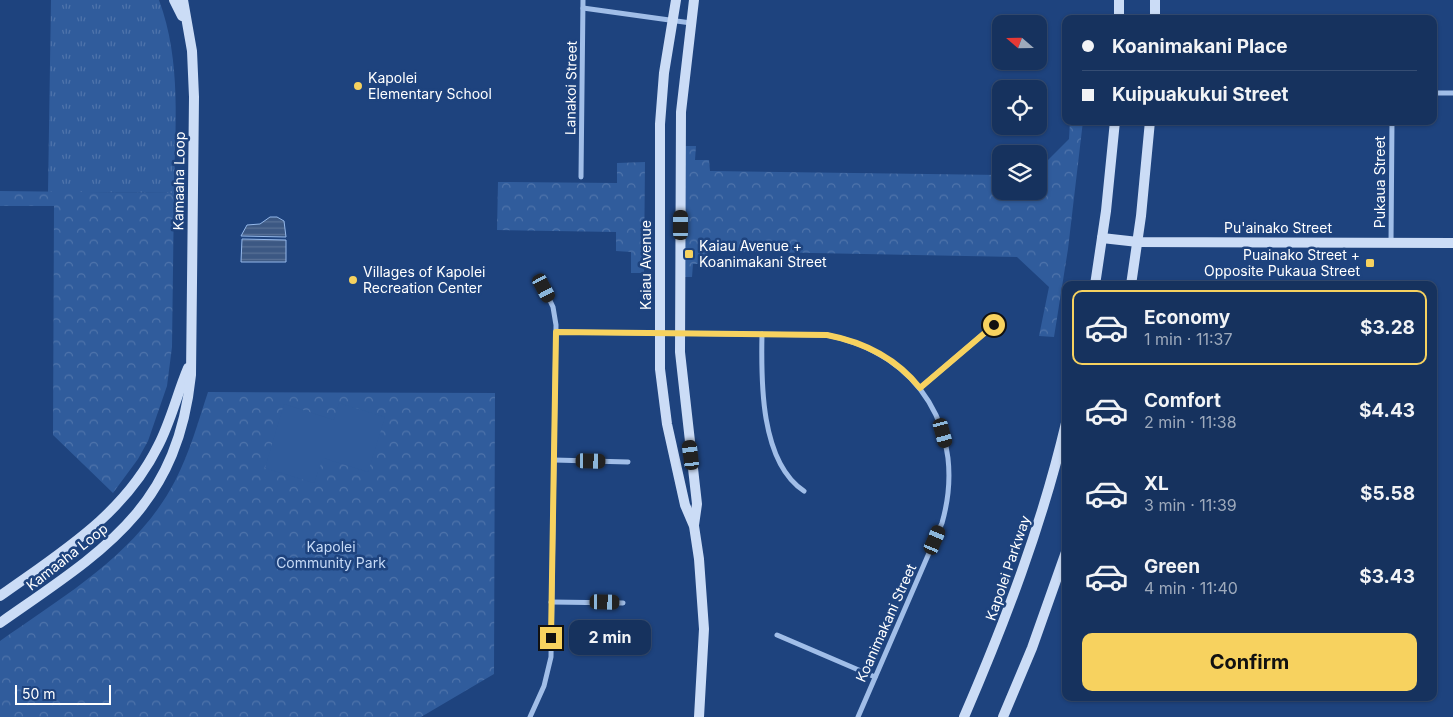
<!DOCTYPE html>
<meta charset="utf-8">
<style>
body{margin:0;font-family:Inter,sans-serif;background:#233e67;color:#f1f3f6;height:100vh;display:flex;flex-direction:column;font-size:19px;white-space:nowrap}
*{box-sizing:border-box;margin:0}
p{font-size:16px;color:#9eaabc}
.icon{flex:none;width:28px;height:28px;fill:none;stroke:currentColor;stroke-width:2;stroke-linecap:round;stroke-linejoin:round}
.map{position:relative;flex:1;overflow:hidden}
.side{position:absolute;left:1062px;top:281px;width:375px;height:420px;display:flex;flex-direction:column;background:#16325e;border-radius:10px;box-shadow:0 1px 4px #0004,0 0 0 1px #354d73}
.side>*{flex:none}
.hud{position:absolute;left:1062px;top:15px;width:375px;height:110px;border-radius:10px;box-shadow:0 1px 4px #0004,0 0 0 1px #354d73;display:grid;align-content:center;height:110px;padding:0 20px;background:#16325e}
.needle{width:32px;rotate:290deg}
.tools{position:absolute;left:992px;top:15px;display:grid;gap:10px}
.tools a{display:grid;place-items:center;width:55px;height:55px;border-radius:10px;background:#16325e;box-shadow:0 1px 4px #0004,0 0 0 1px #354d73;font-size:25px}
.scale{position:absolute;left:15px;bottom:12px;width:96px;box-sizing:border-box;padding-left:5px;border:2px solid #fff;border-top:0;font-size:14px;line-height:18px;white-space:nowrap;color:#fff;-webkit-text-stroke:4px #1e437e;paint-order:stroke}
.end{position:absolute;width:22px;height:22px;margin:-11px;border:6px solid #f7d25f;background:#111;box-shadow:0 0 0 2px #111}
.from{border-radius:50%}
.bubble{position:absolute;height:35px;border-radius:10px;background:#16325e;box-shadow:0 1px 4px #0004,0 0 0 1px #354d73;font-size:16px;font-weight:700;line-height:35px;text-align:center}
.car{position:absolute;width:15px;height:30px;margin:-15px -8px;border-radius:6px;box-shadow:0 0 4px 1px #0007;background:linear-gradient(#222 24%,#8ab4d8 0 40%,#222 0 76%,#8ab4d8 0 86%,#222 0)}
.hud b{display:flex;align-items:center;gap:18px;height:48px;font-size:19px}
.hud b+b{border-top:1px solid #354d73}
.hud i{width:12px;height:12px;background:#f1f3f6}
ul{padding:9px 0 0;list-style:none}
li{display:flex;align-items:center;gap:15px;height:75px;margin:0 10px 8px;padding:0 10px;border:2px solid transparent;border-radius:10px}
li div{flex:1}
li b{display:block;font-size:19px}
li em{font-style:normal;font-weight:700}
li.on{border-color:#f7d25f}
li>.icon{width:45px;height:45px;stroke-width:1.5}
.primary-button{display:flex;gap:10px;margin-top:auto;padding:10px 20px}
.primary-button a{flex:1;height:58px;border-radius:10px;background:#f7d25f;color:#111;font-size:20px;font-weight:700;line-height:58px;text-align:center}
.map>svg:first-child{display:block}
</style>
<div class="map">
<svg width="1453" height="717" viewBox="0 0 1453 717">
<defs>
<pattern id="grass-tufts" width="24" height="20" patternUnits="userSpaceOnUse" patternTransform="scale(1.25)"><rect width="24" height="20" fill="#305c9c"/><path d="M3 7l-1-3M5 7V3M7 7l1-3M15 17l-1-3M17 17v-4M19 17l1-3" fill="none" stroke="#4f74ab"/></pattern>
<pattern id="park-crowns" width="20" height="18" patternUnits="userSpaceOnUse" patternTransform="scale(1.25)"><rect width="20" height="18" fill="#305c9c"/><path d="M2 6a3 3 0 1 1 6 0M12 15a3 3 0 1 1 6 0" fill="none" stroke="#4f74ab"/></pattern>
<pattern id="water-rules" width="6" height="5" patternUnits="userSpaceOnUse" patternTransform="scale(1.25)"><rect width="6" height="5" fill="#3c5883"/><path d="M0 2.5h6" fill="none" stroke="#597196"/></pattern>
</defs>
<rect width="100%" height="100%" fill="#1e437e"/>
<path fill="url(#grass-tufts)" d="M 51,0 L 159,0 C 182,62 175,128 174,193 L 48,192 Z"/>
<g fill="url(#park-crowns)">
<polygon points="1070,121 1083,121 1068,249 1054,337 1039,336 1049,287 1017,257 707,251 707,264 693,264 692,277 678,277 680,146 696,146 695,160 709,160 710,171 1001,175 1001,191 1039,191 1039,169 1069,139"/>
<polygon points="645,162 644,273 631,273 631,252 616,251 616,232 497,230 498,182 617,183 617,163"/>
<polygon points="0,191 174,193 172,347 167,386 148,441 138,459 113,493 53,435 54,206 0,206"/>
<path d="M 208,392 L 495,393 L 494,674 L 421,717 L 0,717 L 0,641 C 65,595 137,554 175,481 C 190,452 198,422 208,392 Z"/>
</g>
<polygon fill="#305c9c" points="339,403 385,417 368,472 323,458 314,483 265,468 284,404 334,420"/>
<g fill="url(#water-rules)" stroke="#94b8ea">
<polygon points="270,217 277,217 284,221 286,237 241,236 247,225 260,224"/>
<polygon points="242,239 286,240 286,262 241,262"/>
</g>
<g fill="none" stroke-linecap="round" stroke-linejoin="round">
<g stroke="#a1bee8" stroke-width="5">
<polyline points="583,8 691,23"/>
<polyline points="1434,93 1453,93"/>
<polyline points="581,177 583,0"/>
<polyline points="1391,242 1392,121"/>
<path d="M 556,332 L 827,335 C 919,353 968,432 942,523 L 858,717"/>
<path d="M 762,334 C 761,380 760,462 804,491"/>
<polyline points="920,388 994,325"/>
<polyline points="554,460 628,462"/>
<polyline points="551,602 623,603"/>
<polyline points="777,635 875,677"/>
<polyline points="530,717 544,686 551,657 556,325 553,307 544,288"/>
</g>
<g stroke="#cbdcf6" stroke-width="10">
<polyline points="174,0 182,16"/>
<polyline points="676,0 664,73 660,124 660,369 667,424 685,505 694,526 699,559 704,629 699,717"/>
<polyline points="694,0 681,112 680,352 697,504 694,525"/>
<polyline points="1119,19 1119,0"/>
<polyline points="1155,19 1155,0"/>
<polyline points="1102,238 1138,242 1453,243"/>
<polyline points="1095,285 1106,211 1115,121"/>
<polyline points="1131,285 1141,216 1150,121"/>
<path d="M 0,596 C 60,553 124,515 158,446 C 171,421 177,394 188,368"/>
<path d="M 0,623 C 101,552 177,510 191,375 L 194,97 L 192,51 L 183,0"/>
<path d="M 964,717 C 1005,622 1042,525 1066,423"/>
<polyline points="1003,717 1032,648 1066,552"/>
</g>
</g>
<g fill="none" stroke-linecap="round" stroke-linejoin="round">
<path stroke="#f7d25f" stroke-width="6" d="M 551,638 L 556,332 L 827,335 C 864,342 896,358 920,388 L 994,325"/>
</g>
<g fill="#f7d25f" stroke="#1e437e" stroke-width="2">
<circle cx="358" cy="86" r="5"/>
<rect x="684" y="249" width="10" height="10" rx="2.5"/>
<rect x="1365" y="258" width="10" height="10" rx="2.5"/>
<circle cx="353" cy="280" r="5"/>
</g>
<g text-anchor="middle" stroke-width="5" stroke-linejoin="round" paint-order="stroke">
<g font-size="14" fill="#fff" stroke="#1e437e" text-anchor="start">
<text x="368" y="83">Kapolei<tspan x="368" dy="16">Elementary School</tspan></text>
<text x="699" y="251">Kaiau Avenue +<tspan x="699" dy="16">Koanimakani Street</tspan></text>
<text x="1360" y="260" text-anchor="end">Puainako Street +<tspan x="1360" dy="16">Opposite Pukaua Street</tspan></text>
<text x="363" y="277">Villages of Kapolei<tspan x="363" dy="16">Recreation Center</tspan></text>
</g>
<g font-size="14" fill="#fff" stroke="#1e437e">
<text transform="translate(571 88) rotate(-89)" y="5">Lanakoi Street</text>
<text transform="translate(179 181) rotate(-89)" y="5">Kamaaha Loop</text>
<text transform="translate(1380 182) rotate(-90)" y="5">Pukaua Street</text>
<text x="1278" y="233">Pu'ainako Street</text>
<text transform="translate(646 265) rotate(-90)" y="5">Kaiau Avenue</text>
<text transform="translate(67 557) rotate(-38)" y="5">Kamaaha Loop</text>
<text transform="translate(1008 568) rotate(-71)" y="5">Kapolei Parkway</text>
<text transform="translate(886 623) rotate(-66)" y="5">Koanimakani Street</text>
</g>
<g font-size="14" fill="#c5d9f6" stroke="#1e437e">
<text x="331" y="552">Kapolei<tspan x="331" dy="16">Community Park</tspan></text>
</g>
</g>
</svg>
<div class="tools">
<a><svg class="needle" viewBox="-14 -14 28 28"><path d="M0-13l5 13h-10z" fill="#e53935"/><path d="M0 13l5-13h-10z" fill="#9eaabc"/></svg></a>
<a><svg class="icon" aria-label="locate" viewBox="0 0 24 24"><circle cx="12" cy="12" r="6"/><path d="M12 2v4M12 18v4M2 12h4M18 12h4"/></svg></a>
<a><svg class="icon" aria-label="layers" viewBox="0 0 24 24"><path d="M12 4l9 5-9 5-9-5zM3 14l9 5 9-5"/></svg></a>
</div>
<div class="scale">50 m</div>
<i class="end from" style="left:994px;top:325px"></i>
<i class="end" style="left:551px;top:638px"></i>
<div class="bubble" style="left:569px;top:620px;width:82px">2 min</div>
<i class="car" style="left:681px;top:225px;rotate:0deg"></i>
<i class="car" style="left:544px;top:288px;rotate:152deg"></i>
<i class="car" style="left:943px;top:433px;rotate:165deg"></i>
<i class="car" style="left:691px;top:455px;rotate:353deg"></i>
<i class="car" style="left:591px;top:461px;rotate:91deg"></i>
<i class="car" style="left:935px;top:540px;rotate:23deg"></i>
<i class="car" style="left:605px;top:602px;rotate:91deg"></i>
<div class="hud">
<b><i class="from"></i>Koanimakani Place</b>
<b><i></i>Kuipuakukui Street</b>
</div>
<section class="side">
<ul>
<li class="on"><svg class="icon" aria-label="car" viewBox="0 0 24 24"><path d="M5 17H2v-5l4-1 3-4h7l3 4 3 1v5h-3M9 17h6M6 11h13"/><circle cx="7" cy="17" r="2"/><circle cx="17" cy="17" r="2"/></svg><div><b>Economy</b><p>1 min · 11:37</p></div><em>$3.28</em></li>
<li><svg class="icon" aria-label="car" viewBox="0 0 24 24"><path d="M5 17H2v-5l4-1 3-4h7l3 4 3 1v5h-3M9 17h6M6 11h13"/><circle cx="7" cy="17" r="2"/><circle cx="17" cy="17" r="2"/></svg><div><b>Comfort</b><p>2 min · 11:38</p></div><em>$4.43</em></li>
<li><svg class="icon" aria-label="car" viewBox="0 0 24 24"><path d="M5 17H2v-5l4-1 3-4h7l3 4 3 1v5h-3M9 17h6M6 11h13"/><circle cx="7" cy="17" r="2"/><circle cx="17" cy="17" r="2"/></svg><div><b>XL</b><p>3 min · 11:39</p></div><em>$5.58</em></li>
<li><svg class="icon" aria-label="car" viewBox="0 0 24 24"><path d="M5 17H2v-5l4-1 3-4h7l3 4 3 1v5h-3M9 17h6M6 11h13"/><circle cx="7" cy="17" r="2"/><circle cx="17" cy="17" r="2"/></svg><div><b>Green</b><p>4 min · 11:40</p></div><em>$3.43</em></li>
</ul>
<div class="primary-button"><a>Confirm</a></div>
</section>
</div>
